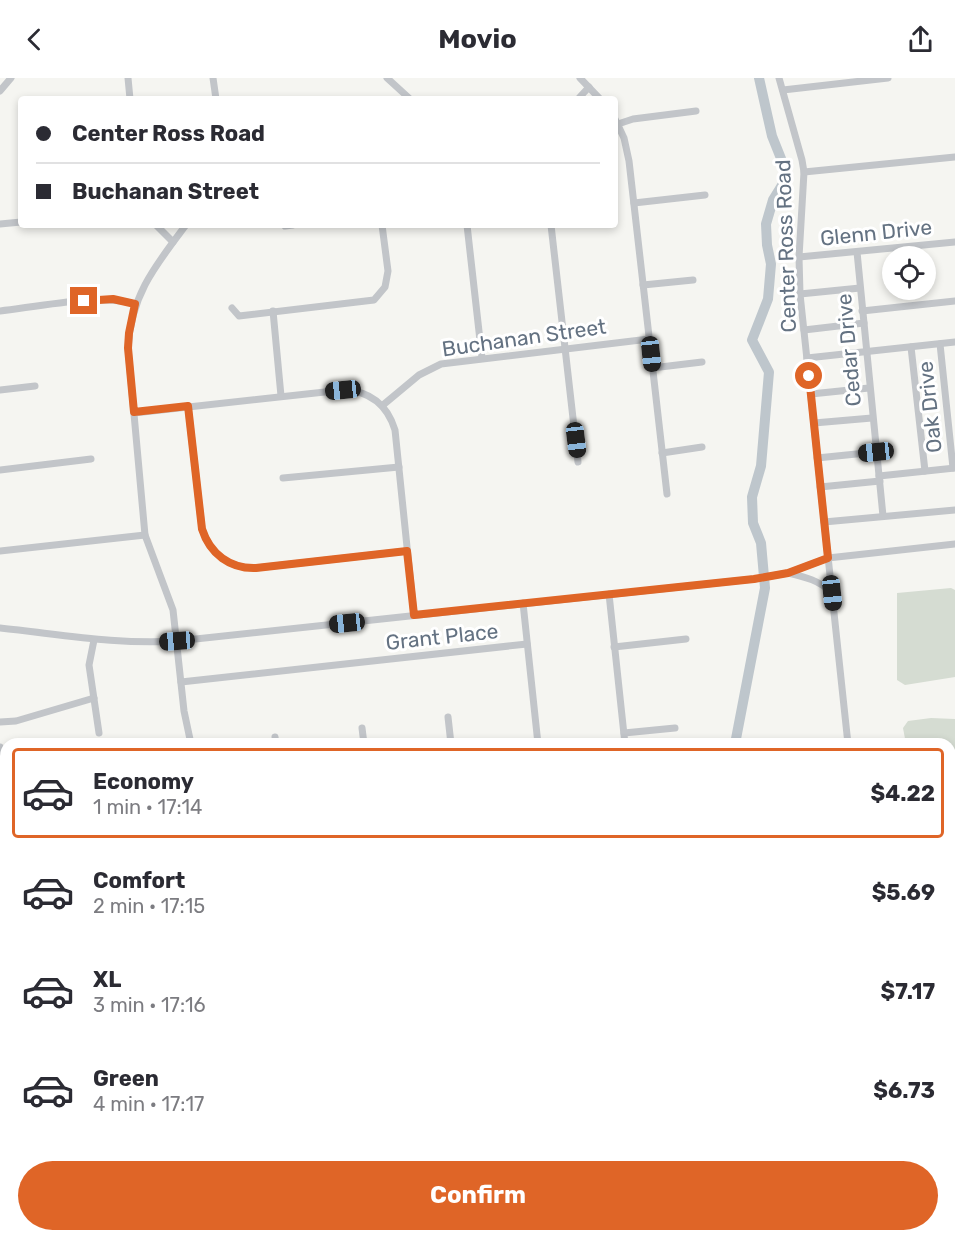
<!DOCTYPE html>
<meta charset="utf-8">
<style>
body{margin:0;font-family:Rubik,sans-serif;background:#f2f2f3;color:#2b2b33;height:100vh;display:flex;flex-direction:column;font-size:22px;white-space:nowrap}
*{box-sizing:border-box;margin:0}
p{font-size:20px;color:#7c7c81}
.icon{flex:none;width:33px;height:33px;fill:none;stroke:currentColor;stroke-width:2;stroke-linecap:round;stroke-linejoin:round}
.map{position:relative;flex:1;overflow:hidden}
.side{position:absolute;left:0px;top:660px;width:956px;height:504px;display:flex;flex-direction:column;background:#fff;border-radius:18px 18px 0 0;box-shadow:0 3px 9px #0003}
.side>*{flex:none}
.guide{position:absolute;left:18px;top:18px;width:600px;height:132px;border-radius:6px;box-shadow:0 3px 9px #0003;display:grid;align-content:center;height:132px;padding:0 18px;background:#fff}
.controls{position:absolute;left:882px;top:168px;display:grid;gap:12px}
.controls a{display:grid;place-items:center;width:54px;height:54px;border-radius:50%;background:#fff;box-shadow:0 3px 9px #0003;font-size:30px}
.end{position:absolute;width:27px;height:27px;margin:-14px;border:8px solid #df6527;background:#fff;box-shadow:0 0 0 3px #fff}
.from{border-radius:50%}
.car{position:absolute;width:18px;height:36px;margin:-18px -9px;border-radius:8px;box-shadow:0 0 4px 2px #0007;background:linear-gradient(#222 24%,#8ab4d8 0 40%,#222 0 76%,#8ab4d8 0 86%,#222 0)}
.guide b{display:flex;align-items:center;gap:21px;height:57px;font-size:22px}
.guide b+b{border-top:2px solid #e1e1e2}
.guide i{width:15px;height:15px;background:#2b2b33}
ul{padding:10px 0 0;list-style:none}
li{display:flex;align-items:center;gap:18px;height:90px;margin:0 12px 9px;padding:0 6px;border:3px solid transparent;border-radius:6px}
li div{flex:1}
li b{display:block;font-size:22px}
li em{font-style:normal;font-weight:700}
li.active{border-color:#df6527}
li>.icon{width:54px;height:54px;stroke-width:1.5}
.button{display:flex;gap:12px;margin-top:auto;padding:12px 18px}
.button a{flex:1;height:69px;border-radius:36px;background:#df6527;color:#fff;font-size:24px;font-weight:700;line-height:69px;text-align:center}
header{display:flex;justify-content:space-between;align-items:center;height:78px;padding:0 18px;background:#fff;font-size:27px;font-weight:700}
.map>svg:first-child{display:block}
</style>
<header><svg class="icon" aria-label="back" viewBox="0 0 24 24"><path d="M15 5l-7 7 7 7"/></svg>Movio<svg class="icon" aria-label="share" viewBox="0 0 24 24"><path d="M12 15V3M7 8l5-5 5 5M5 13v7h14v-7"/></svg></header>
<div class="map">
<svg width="955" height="1164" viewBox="0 0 955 1164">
<rect width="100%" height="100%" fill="#f5f5f1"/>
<polygon fill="#e5e6e5" points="955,1089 955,1158 897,1164 590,1164 589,1158 950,1158 950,1093"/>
<g fill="#d5dcd2">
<polygon points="951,510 955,512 955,599 905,607 897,602 897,515"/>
<polygon points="931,640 955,641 955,731 950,732 950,666 906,666 903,650 908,643"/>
</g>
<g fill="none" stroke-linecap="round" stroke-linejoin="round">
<g stroke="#bec6cc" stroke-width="10">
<polyline points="735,666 765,510 761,465 753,445 752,419 761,388 769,294 752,262 768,221 771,186 767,167 766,146 773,122 786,101 786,93 772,58 759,0"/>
<polyline points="577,1158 578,1164"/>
</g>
<g stroke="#c2c5c9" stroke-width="7">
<polyline points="128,0 130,21"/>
<polyline points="213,0 216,21"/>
<polyline points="387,0 410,21"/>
<polyline points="580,0 600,21"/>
<polyline points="779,0 802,82 804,94 799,179 800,216 848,666"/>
<polyline points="783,12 888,0"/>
<polyline points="0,13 11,0"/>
<polyline points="578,21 589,9"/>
<polyline points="615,41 624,60 629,83 667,416"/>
<polyline points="618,46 633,41 696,33"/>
<polyline points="804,94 955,79"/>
<polyline points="634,125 705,117"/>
<polyline points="0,146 21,144"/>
<polyline points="156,147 173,164"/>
<path d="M 186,147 C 155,188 131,217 128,270 L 145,457 L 173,532 L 184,633 L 191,666"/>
<polyline points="467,147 482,280"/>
<polyline points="551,147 578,384"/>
<polyline points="285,148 293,147"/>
<polyline points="857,174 883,438"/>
<polyline points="799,179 955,164"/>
<polyline points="643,207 693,202"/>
<polyline points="800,216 860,210"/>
<polyline points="232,230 239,238 374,222 385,209 388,193 382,147"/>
<path d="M 0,233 C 35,229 104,215 135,226"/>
<polyline points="273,233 281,318"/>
<polyline points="862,233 955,223"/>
<polyline points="804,252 864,245"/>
<polyline points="940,266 953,390"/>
<polyline points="911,269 925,393"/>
<polyline points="807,280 955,264"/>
<polyline points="652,290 702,284"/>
<polyline points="0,312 35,308"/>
<polyline points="811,316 869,310"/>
<polyline points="383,327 419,297 441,286 649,261"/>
<path d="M 188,328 L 202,451 C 210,476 230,491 256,490 L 407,473"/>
<path d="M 134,335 L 343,312 C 370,313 387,326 395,352 L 414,537"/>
<polyline points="814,345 872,340"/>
<polyline points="662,375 702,369"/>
<polyline points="817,380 876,374"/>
<polyline points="0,392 91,381"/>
<polyline points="879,398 955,390"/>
<polyline points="283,400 399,389"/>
<polyline points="820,409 880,403"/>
<polyline points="824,444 955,432"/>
<polyline points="0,473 145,457"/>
<path d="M 788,495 C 805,499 819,502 832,515"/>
<polyline points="609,516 625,666"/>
<polyline points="523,525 538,666"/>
<path d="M 0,550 C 59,556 117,567 177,563 L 754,501 L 788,495 L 828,480 L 955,466"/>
<polyline points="94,562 89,587 99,655"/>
<polyline points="614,569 686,561"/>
<polyline points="181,604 527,566"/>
<polyline points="448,639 451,666"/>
<polyline points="0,644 16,643 94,620"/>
<polyline points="362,650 364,666"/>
<polyline points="624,655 675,650"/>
<polyline points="275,659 276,666"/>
<polyline points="0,669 6,726"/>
<polyline points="950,760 955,761"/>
<polyline points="0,813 6,812"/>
<polyline points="0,975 6,974"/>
<polyline points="0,1145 6,1144"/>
<polyline points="74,1158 74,1164"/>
<polyline points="353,1158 354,1164"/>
</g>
</g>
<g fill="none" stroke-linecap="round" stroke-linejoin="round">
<path stroke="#df6527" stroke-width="8" d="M 84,223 L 113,221 L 135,226 L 129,255 L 128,270 L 134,334 L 188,328 L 202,451 C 210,476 230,491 256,490 L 407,473 L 414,537 L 754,501 L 788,495 L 828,480 L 809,298"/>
</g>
<g text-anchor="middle" stroke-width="6" stroke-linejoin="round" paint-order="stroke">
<g font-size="21" fill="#647282" stroke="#fff">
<text transform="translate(876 155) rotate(-6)" y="7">Glenn Drive</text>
<text transform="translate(786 168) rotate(-92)" y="7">Center Ross Road</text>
<text transform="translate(524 260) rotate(-8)" y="7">Buchanan Street</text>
<text transform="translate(849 272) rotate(-95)" y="7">Cedar Drive</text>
<text transform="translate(930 329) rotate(-96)" y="7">Oak Drive</text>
<text transform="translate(442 559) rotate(-6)" y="7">Grant Place</text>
</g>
</g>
</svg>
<div class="controls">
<a><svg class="icon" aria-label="locate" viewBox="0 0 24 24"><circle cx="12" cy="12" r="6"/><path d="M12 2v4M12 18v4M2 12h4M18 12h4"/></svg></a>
</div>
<i class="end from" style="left:809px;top:298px"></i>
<i class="end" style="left:84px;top:223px"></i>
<i class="car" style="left:651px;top:276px;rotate:174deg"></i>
<i class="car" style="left:343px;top:312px;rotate:264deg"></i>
<i class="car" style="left:576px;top:362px;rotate:173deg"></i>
<i class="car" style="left:876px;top:374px;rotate:264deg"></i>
<i class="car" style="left:832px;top:515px;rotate:174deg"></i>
<i class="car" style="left:347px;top:545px;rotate:264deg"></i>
<i class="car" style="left:177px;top:563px;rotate:266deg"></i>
<div class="guide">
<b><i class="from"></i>Center Ross Road</b>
<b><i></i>Buchanan Street</b>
</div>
<section class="side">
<ul>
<li class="active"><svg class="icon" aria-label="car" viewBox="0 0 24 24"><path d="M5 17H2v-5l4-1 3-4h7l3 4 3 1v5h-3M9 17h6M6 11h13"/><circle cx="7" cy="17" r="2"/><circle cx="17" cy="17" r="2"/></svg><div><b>Economy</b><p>1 min · 17:14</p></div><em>$4.22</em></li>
<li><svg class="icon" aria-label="car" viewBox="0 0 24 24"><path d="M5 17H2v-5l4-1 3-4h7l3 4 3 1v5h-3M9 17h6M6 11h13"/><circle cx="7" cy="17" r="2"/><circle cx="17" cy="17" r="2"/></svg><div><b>Comfort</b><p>2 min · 17:15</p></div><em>$5.69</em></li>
<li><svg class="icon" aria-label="car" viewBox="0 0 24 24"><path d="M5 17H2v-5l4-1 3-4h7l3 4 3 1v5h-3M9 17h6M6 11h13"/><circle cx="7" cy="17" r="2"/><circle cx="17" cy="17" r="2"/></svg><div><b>XL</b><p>3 min · 17:16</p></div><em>$7.17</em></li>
<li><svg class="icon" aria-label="car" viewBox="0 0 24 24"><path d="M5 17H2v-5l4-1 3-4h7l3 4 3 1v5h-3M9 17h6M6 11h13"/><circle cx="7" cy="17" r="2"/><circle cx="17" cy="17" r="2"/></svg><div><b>Green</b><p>4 min · 17:17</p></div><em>$6.73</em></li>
</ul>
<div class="button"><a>Confirm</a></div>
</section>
</div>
